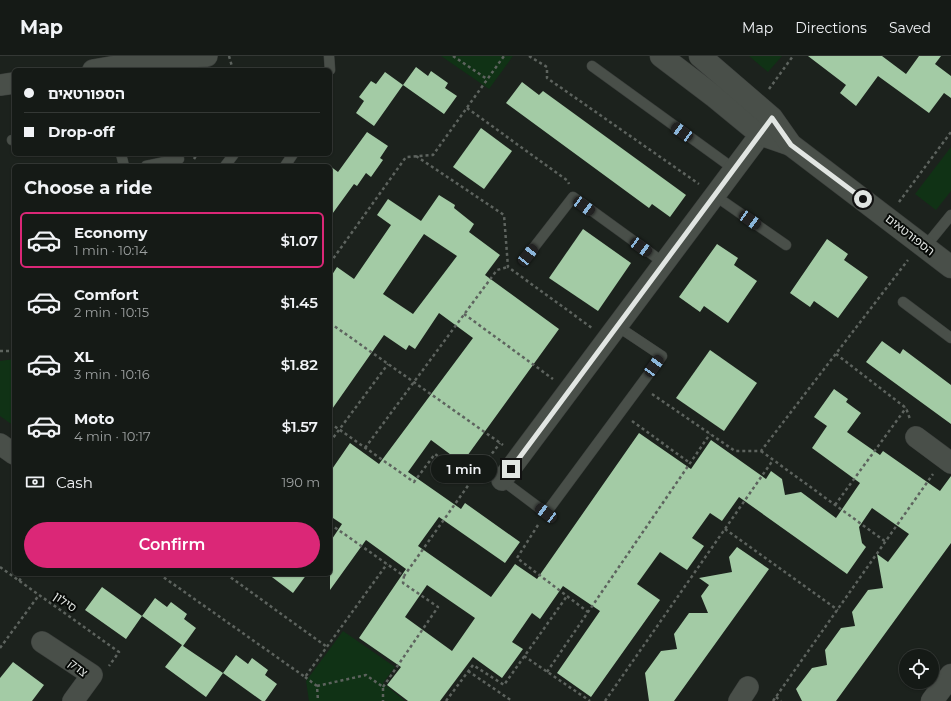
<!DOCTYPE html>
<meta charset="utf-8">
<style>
body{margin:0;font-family:Montserrat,"Noto Sans Hebrew",sans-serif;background:#222723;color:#f1f3f6;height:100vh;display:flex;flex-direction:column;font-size:15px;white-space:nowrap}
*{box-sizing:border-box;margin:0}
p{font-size:13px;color:#9da1a1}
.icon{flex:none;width:22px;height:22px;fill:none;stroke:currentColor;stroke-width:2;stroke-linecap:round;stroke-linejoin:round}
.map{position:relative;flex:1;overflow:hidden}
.sheet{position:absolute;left:12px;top:108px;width:320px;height:412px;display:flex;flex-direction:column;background:#151a16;border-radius:6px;box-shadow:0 1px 3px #0004,0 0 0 1px #343835}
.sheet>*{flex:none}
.banner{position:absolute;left:12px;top:12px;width:320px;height:88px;border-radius:6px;box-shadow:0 1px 3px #0004,0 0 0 1px #343835;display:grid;align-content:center;height:88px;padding:0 12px;background:#151a16}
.buttons{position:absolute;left:899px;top:593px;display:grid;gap:8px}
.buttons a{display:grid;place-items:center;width:40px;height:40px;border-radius:50%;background:#151a16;box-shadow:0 1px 3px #0004,0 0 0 1px #343835;font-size:20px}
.end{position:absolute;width:18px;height:18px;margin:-9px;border:5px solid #e1e5e2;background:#111;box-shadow:0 0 0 2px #111}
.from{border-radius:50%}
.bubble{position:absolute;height:28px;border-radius:14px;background:#151a16;box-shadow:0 1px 3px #0004,0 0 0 1px #343835;font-size:13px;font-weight:600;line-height:28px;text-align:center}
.car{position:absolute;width:12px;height:24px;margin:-12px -6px;border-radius:5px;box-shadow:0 0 3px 1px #0007;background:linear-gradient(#222 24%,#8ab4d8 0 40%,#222 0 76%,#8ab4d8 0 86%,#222 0)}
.banner b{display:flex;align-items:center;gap:14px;height:38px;font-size:15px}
.banner b+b{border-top:1px solid #343835}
.banner i{width:10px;height:10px;background:#f1f3f6}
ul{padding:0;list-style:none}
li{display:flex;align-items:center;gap:12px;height:56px;margin:0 8px 6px;padding:0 4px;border:2px solid transparent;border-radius:6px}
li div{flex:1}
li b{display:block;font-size:15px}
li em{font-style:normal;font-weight:600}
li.active{border-color:#db2777}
li>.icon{width:36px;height:36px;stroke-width:1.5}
h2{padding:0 12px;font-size:18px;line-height:48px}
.pay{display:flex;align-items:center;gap:10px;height:44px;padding:0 12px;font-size:15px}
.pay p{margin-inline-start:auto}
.button{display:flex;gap:8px;margin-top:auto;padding:8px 12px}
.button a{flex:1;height:46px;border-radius:24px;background:#db2777;color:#fff;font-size:16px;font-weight:600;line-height:46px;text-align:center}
header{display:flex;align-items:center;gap:24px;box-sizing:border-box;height:56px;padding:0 20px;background:#151a16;border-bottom:1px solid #343835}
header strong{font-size:19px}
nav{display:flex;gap:22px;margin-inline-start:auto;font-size:14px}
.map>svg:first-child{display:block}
</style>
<header>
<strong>Map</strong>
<nav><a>Map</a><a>Directions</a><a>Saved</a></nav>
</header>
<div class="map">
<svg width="951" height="645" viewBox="0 0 951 645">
<rect width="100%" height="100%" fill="#1c221d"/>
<g fill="#103215">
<polygon points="441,0 513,0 489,33"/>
<polygon points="749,0 782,0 768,16"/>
<polygon points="951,91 951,135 936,154 915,138"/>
<polygon points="14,303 14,370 0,360 0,305"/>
<polygon points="343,575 395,611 383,627 405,645 309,645 306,625"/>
</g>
<g fill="#a3cba5" fill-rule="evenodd">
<polygon points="808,0 882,0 906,18 919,0 941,0 935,8 951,20 951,42 944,37 929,57 878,20 856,50 840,37 846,29"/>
<polygon points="416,11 428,20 431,15 448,27 445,32 457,40 444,58 403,29"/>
<polygon points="385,16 403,29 374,70 356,57 364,45 359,41 371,25 376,28"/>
<polygon points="522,26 539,39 543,35 686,139 670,161 652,148 649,152 506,47"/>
<polygon points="481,72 512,95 484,133 453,111"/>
<polygon points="367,76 388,90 380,102 383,104 371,121 366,117 357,130 354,128 330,161 330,110 338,116"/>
<path d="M 439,139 L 455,149 L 454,152 L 474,168 L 469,176 L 500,199 L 485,219 L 559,273 L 462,407 L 431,384 L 408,416 L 461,453 L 465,447 L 520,486 L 505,507 L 439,461 L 418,490 L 491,541 L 515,508 L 537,523 L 639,377 L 691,413 L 711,384 L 766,423 L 771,415 L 782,423 L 785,439 L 801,436 L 836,462 L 860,427 L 812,392 L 827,370 L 814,361 L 834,333 L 848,343 L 846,346 L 861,357 L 847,376 L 880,399 L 883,395 L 940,435 L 951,420 L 951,487 L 836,645 L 802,645 L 796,633 L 812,612 L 827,609 L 825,594 L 841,572 L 855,570 L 852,556 L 868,534 L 883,532 L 877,498 L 888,506 L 909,478 L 872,452 L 859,471 L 862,487 L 866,491 L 847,518 L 739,441 L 722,465 L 710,457 L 692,482 L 704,490 L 687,514 L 660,496 L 637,528 L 660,544 L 591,641 L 557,617 L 600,555 L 563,530 L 540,563 L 532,557 L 512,586 L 523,593 L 502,622 L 473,601 L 440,645 L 408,645 L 387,629 L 401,611 L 359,582 L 406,513 L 366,484 L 330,534 L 330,486 L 342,468 L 330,460 L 330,416 L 350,387 L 379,408 L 473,282 L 439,257 L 415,293 L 409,289 L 406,294 L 384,279 L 330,356 L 330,222 L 337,211 L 354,223 L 391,169 L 377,159 L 388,143 L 421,165 ZM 424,178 L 457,200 L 413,258 L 383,238 ZM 427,529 L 475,562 L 452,595 L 405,561 Z"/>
<polygon points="583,173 631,207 598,255 549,222"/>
<polygon points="827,183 848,198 844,204 868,221 838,262 814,245 810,251 790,237"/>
<polygon points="717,188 738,202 734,209 757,225 728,267 704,250 700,256 679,241"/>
<polygon points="882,285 900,298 903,293 951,329 951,368 866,306"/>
<polygon points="710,294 757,327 724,375 676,342"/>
<polygon points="737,491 769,513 674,645 649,645 645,617 661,595 677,593 674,578 689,557 708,557 701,540 709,529 699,522 732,516 729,501"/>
<polygon points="268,518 307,518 293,537"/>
<polygon points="102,531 142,560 155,542 167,551 171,546 187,558 184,563 196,572 183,590 223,617 206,641 165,611 182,589 142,560 126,583 85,554"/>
<polygon points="236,599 248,608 252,602 268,614 265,619 277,628 265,645 262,645 223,617"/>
<polygon points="13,606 44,629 32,645 0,645 0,622"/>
</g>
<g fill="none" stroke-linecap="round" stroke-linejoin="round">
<defs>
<g id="service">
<polyline points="329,0 330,14"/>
<polyline points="592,10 734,113"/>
<polyline points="12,84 14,84"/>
<polyline points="121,98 124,110"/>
<polyline points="146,110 179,103"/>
<polyline points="225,110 234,98"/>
<polyline points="285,110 293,98"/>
<polyline points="714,139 786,189"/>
<polyline points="925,191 951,159"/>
<polyline points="528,199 573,141 664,207"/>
<polyline points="903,246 951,282"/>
<polyline points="502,424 546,457 662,300 617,270"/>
</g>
<g id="minor">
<polyline points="93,14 165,2 207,0"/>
<polyline points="0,29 14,27"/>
<polyline points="916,381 951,407"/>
<polyline points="0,388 14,398"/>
<polyline points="502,424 771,64"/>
<polyline points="42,586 92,619 73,645"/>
<polyline points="739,645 748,631"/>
</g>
<g id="tertiary">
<polyline points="661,0 715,41 760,78 791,89"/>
<polyline points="700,0 772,62 791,89 951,211"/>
</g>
<polyline id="secondary" points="932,645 951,619"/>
</defs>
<use href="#service" stroke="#3b3f3c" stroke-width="11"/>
<use href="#minor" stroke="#3b3f3c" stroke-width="22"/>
<use href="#tertiary" stroke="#3b3f3c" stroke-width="23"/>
<use href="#secondary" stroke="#3b3f3c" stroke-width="23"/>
<g stroke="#5d635e" stroke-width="2.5" stroke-dasharray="3 3" stroke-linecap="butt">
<polyline points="229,0 233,14"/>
<polyline points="453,0 487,23"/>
<polyline points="529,0 547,11 547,22 699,128"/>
<polyline points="769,33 793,0"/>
<polyline points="467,52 568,125 569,128"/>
<polyline points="416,100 504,159 508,211 592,272"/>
<polyline points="194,103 197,98"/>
<polyline points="899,146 951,76"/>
<polyline points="330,207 406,101 433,99 504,0"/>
<polyline points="464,258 553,323"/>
<polyline points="330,267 503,389"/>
<polyline points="0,295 14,295"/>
<polyline points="836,298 906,352 910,363"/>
<polyline points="652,338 735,395 761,395 908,204"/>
<polyline points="632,365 690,407"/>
<polyline points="330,367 414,426 435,398 472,424 500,387"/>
<polyline points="330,386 388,308"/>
<polyline points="365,392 497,214 508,211"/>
<polyline points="761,395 886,486"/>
<polyline points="835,449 906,352"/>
<polyline points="330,468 404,520 472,424"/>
<polyline points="538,469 517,502 588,556"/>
<polyline points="725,473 838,554"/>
<polyline points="0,511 119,596 109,610"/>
<polyline points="159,518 305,621 387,508"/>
<polyline points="226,518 327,591"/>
<polyline points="19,525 24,518"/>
<polyline points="0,592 39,539"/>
<polyline points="524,600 590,645"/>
<polyline points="468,615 512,645"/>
<polyline points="547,616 710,378"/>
<polyline points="305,621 317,630 318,645"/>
<polyline points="317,630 366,619 383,631 383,645"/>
<polyline points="383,631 438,551 403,527 404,520"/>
<polyline points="776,641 781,645"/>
<polyline points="446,645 473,609 504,629 567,540"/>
<polyline points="605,645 773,404"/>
<polyline points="773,645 933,418"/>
</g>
<use href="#service" stroke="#494f49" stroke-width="10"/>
<use href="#minor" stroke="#494f49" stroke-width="21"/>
<use href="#tertiary" stroke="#494f49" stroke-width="22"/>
<use href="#secondary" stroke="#494f49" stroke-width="22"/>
</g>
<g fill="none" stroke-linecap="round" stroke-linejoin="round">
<polyline stroke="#e1e5e2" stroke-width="5" points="511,413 772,62 791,89 863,143"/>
</g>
<g text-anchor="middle" stroke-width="4" stroke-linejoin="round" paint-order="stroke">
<g font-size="12" fill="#e1e5e2" stroke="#080b08">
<text transform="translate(910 179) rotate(38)" y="4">הספורטאים</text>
<text transform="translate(65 546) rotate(35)" y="4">סילון</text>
<text transform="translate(78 612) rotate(38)" y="4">צדק</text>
</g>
</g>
</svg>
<div class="buttons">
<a><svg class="icon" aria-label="locate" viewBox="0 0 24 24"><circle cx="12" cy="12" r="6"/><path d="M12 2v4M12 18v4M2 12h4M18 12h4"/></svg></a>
</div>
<i class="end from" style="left:863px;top:143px"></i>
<i class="end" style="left:511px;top:413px"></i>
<div class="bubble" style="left:431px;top:399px;width:66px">1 min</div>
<i class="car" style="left:682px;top:76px;rotate:306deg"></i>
<i class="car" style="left:584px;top:150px;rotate:126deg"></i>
<i class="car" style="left:750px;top:164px;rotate:125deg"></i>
<i class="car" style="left:641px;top:191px;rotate:126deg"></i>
<i class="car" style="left:528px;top:199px;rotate:38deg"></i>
<i class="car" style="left:654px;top:310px;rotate:36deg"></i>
<i class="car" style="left:546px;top:457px;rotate:307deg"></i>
<div class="banner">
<b><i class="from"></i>הספורטאים</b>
<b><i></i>Drop-off</b>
</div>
<section class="sheet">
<h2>Choose a ride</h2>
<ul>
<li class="active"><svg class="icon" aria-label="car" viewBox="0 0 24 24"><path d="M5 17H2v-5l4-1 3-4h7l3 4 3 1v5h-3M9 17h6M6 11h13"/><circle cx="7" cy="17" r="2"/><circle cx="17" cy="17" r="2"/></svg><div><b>Economy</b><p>1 min · 10:14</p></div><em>$1.07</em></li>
<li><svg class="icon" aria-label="car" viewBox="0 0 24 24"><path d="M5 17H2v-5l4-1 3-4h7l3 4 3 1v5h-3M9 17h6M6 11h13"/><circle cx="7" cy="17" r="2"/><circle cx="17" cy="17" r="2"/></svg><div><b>Comfort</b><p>2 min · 10:15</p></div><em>$1.45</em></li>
<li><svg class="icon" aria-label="car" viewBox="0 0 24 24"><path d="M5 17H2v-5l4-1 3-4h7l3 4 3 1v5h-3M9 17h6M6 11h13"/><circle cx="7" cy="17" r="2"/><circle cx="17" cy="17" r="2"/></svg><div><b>XL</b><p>3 min · 10:16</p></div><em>$1.82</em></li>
<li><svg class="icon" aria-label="car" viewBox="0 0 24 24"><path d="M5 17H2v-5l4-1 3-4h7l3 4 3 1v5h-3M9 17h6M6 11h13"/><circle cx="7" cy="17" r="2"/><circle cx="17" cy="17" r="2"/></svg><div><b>Moto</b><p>4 min · 10:17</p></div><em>$1.57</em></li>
</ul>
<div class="pay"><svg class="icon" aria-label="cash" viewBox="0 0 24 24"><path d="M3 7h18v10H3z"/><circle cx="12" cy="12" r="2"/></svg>Cash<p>190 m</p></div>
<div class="button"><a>Confirm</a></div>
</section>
</div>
